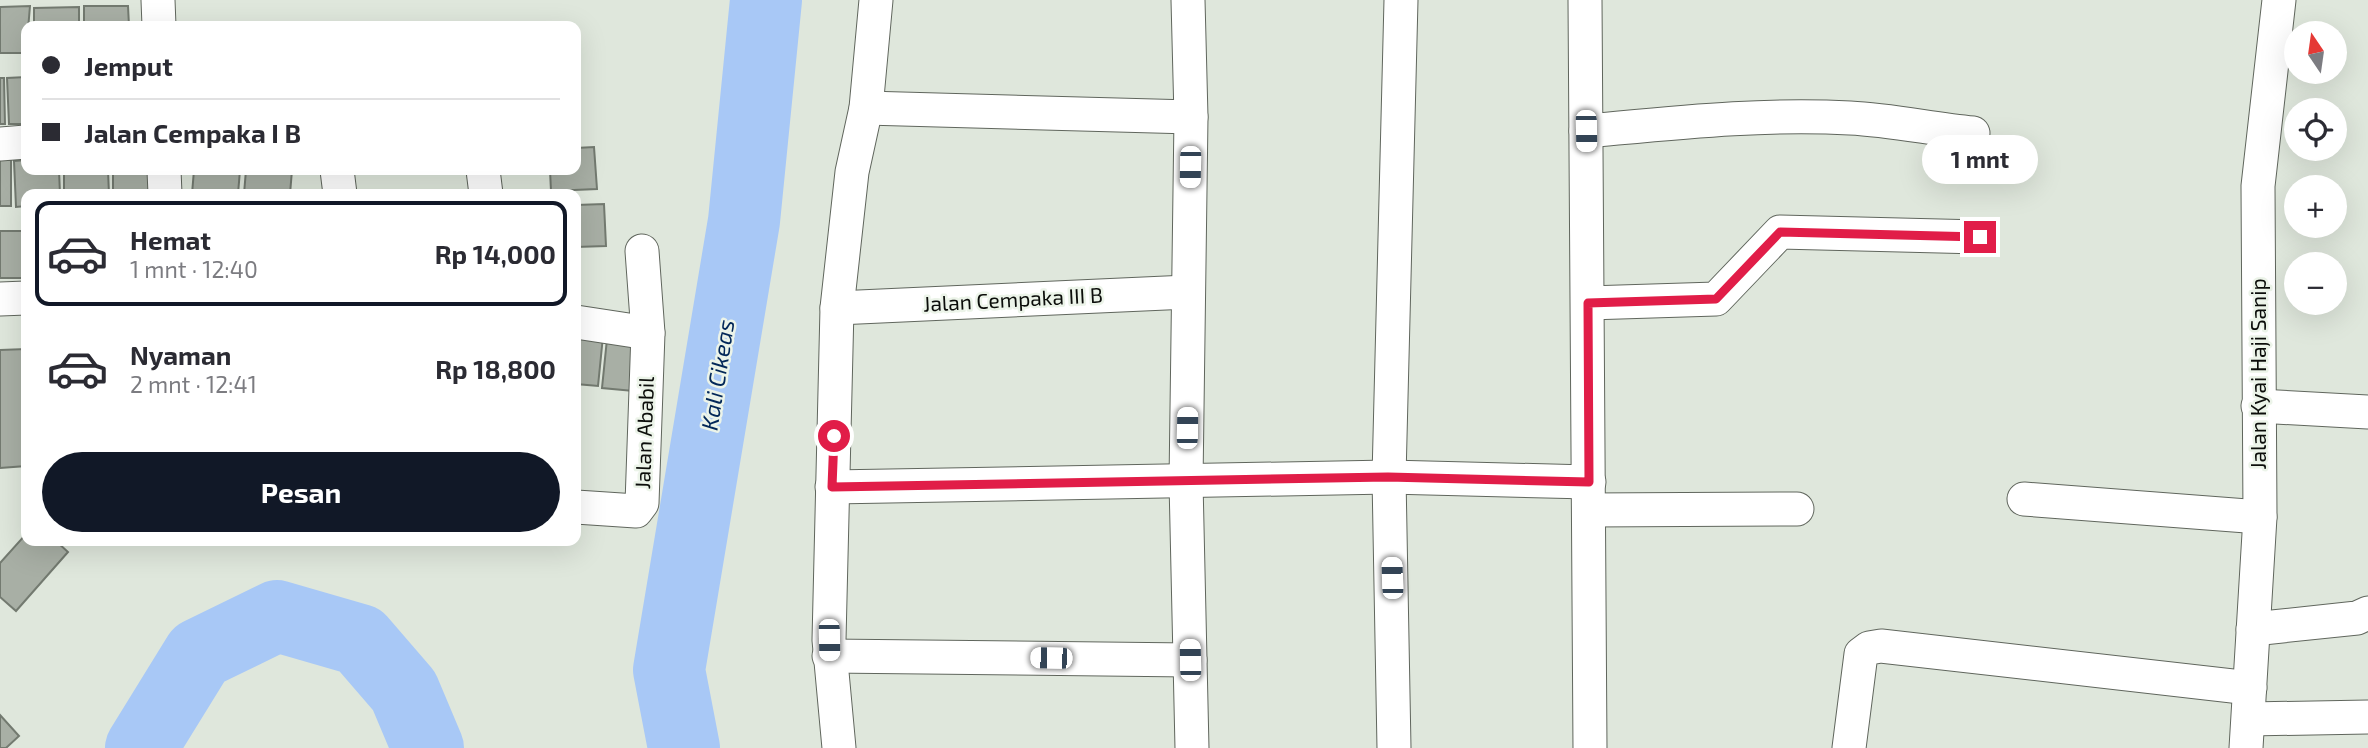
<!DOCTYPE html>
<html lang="id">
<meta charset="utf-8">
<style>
body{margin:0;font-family:"Exo 2",sans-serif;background:#f2f2f3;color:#2b2b33;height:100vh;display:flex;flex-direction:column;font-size:26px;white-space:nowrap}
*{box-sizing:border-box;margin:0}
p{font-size:23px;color:#7c7c81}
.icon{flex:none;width:38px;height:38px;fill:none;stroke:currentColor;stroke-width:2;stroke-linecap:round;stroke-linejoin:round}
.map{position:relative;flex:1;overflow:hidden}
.sheet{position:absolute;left:21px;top:189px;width:560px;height:357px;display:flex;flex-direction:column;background:#fff;border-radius:14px;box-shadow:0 7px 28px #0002}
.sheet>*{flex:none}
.guide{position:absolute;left:21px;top:21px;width:560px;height:154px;border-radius:14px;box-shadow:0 7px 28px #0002;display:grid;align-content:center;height:154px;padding:0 21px;background:#fff}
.needle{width:46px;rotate:347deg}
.controls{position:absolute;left:2284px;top:21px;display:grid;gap:14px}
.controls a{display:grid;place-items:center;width:63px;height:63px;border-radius:50%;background:#fff;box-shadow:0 7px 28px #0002;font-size:35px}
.end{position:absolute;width:32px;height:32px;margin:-16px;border:9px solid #e11d48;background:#fff;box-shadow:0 0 0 4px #fff}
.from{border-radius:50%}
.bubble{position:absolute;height:49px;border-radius:24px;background:#fff;box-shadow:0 7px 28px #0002;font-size:23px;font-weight:700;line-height:49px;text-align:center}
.car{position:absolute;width:21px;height:42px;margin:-21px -10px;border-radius:9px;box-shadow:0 0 5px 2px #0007;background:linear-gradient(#fff 24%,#345 0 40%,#fff 0 76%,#345 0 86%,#fff 0)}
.guide b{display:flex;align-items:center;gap:24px;height:66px;font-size:26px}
.guide b+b{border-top:2px solid #e1e1e2}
.guide i{width:18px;height:18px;background:#2b2b33}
ul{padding:12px 0 0;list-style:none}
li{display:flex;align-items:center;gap:21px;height:105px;margin:0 14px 10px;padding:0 7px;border:4px solid transparent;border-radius:14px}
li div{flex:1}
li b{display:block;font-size:26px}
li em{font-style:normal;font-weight:700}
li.active{border-color:#111827}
li>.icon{width:63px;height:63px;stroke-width:1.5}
.cta{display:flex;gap:14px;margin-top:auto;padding:14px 21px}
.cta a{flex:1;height:80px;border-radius:42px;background:#111827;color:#fff;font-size:28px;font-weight:700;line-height:80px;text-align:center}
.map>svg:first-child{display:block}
</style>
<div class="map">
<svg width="2368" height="748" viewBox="0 0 2368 748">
<rect width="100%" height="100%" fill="#dfe7dc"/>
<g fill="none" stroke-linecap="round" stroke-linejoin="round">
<g stroke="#a8c8f6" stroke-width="72">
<polyline points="141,748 199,654 277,616 360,640 404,691 428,748"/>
<polyline points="684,748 669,670 744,221 766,0"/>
</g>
</g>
<g fill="#a8afa5" stroke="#737a70" stroke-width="2">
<polygon points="30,6 26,53 0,53 0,7"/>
<polygon points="84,6 128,6 129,26 84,26"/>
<polygon points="79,7 79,26 34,26 34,8"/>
<polygon points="26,77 26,124 9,124 7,78"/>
<polygon points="0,78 4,78 5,124 0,124"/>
<polygon points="594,147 597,189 551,191 550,170 576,170 576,148"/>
<rect x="0" y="160" width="11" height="46"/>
<polygon points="26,160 26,170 59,170 60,194 26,194 26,206 16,207 14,161"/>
<polygon points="64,170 108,170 109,194 64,194"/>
<rect x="113" y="170" width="45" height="24"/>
<polygon points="194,170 240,170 238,194 192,194"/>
<polygon points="246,170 292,170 290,194 244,194"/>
<polygon points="604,204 606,246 576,247 576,205"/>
<rect x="0" y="231" width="26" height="47"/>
<polygon points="576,334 603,336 598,386 576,384"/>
<polygon points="607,339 645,344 644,392 602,388"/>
<polygon points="26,349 26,466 0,468 0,350"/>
<polygon points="26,534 26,541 56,541 68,552 16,611 0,597 0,563"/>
<polygon points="0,715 19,736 6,748 0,748"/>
</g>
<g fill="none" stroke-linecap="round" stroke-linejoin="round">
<defs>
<g id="street">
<polyline points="158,0 159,26"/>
<polyline points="1188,0 1191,117 1186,482 1192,748"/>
<polyline points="1585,0 1590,748"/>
<polyline points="866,108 1191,117"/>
<path d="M 1586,131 C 1674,123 1762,113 1850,118 C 1891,120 1932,129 1973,133"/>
<polyline points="0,144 26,142"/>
<polyline points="164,170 165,194"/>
<polyline points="337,170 340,194"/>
<polyline points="483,170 486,194"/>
<polyline points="0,299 26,298"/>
<polyline points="1588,303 1716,299 1780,232 1980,237"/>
<polyline points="837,308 1188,292"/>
<polyline points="576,322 648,333"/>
<polyline points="2258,406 2368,412"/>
<polyline points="832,487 1389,477 1589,482"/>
<polyline points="2024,499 2260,517"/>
<polyline points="576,507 636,511 642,503 648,333 642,251"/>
<polyline points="1589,510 1797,509"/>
<polyline points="2253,629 2357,618 2368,613"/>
<polyline points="829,656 1190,660"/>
<polyline points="2249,719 2368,717"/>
<polyline points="839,748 829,640 837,308 852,172 866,108 876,0"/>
<polyline points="1394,748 1389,477 1401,0"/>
<polyline points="1849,748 1861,654 1869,648 1881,646 2250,688"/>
<polyline points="2246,748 2260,517 2258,186 2279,0"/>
</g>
</defs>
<use href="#street" stroke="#60665d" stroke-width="35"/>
<use href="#street" stroke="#fff" stroke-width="33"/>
</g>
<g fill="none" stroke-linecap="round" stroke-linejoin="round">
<polyline stroke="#e11d48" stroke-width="9" points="834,436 832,487 1388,477 1589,482 1588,303 1716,299 1780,232 1980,237"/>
</g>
<g text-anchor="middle" stroke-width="5" stroke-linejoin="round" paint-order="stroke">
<g font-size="21" fill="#0b0d0a" stroke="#ecf4e9">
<text transform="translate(1013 300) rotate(-3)" y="7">Jalan Cempaka III B</text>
<text transform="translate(2259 374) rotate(-90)" y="7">Jalan Kyai Haji Sanip</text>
<text transform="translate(645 433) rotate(-88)" y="7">Jalan Ababil</text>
</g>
<g font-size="23" font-style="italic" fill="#022758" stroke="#ecf4e9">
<text transform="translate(718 375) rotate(-81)" y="8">Kali Cikeas</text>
</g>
</g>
</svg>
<div class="controls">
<a><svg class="needle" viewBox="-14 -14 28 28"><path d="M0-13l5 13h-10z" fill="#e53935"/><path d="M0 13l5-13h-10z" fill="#7c7c81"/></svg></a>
<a><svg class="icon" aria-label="locate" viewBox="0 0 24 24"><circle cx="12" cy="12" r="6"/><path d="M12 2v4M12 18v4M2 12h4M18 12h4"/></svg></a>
<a>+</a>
<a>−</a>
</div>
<i class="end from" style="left:834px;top:436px"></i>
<i class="end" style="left:1980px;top:237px"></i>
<div class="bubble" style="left:1922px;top:135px;width:116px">1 mnt</div>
<i class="car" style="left:1586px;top:131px;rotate:179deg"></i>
<i class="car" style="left:1190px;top:167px;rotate:181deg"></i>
<i class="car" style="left:1187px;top:428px;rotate:1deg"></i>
<i class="car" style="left:1392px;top:578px;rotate:358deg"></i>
<i class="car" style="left:829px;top:640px;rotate:179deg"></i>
<i class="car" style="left:1051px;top:658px;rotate:271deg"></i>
<i class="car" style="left:1190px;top:660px;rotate:359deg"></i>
<div class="guide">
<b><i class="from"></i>Jemput</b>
<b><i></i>Jalan Cempaka I B</b>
</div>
<section class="sheet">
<ul>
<li class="active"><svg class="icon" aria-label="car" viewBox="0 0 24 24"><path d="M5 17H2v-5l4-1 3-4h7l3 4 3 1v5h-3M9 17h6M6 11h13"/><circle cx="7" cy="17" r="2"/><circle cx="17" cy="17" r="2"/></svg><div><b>Hemat</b><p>1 mnt · 12:40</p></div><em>Rp 14,000</em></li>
<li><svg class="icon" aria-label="car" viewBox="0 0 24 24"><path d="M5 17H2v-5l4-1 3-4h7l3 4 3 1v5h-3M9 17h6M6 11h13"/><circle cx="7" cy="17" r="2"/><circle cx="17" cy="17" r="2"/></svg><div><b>Nyaman</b><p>2 mnt · 12:41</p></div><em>Rp 18,800</em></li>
</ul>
<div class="cta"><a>Pesan</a></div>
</section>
</div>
